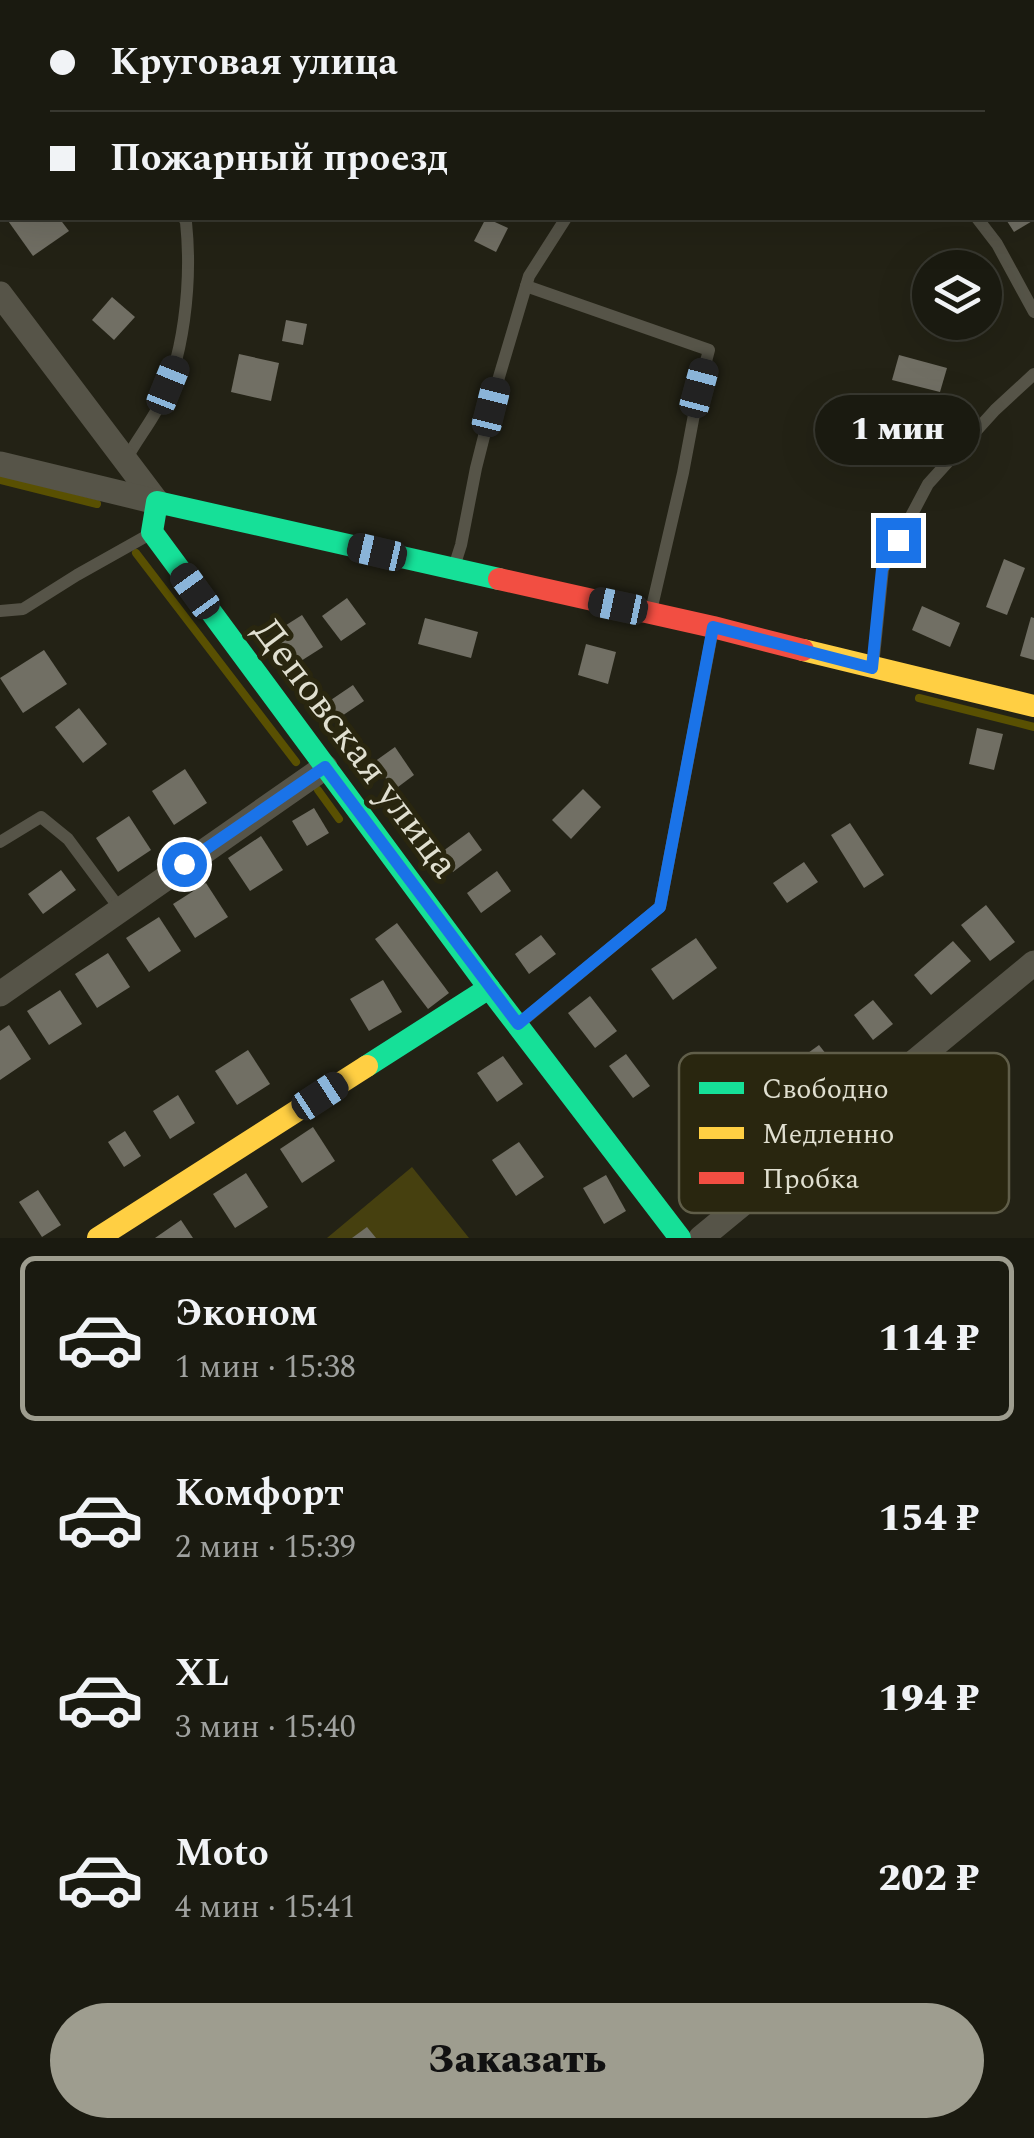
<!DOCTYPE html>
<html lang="ru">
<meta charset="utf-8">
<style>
body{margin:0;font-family:Spectral,serif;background:#232319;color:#f1f3f6;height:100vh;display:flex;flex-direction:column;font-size:38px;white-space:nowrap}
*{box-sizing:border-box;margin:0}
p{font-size:32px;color:#9fa19f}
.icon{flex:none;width:55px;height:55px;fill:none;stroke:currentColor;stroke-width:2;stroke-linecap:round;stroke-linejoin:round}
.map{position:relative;height:1238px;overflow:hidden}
.drawer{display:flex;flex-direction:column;background:#1a1a10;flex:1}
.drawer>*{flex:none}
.banner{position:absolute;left:0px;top:0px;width:1035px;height:220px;box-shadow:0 10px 40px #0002,0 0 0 2px #383830;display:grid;align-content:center;height:220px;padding:0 50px;background:#1a1a10}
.buttons{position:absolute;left:912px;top:250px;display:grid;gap:20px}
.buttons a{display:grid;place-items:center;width:90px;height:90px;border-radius:50%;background:#1a1a10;box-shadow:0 10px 40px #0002,0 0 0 2px #383830;font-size:50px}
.end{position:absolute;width:45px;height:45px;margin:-22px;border:12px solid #1a73e8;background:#fff;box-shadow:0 0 0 5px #fff}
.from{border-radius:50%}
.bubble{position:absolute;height:70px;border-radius:35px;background:#1a1a10;box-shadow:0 10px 40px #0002,0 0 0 2px #383830;font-size:32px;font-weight:800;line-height:70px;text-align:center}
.car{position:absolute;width:30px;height:60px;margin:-30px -15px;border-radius:12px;box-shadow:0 0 8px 2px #0007;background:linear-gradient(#222 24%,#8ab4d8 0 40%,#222 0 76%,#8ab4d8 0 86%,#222 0)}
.banner b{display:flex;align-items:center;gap:35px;height:95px;font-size:38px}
.banner b+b{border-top:2px solid #383830}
.banner i{width:25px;height:25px;background:#f1f3f6}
ul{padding:18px 0 0;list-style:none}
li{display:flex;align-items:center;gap:30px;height:165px;margin:0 20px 15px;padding:0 30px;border:5px solid transparent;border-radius:15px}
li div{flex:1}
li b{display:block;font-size:38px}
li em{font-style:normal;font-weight:800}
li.active{border-color:#9e9d8f}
li>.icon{width:90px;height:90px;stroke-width:1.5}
.primary-button{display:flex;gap:20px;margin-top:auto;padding:20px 50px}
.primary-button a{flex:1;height:115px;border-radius:60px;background:#9e9d8f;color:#111;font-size:40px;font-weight:800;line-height:115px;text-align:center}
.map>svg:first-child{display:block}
</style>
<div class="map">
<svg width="1034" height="1238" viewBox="0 0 1034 1238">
<rect width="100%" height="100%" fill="#232215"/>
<polygon fill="#46400f" points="412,1167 469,1238 327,1238"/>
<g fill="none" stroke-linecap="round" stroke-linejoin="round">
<g stroke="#595002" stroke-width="8">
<polyline points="0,480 97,504"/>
<polyline points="136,553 296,762"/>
<polyline points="919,698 1034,727"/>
<polyline points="318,790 339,819"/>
</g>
</g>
<g fill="#716f64">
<polygon points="6,218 59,218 69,231 33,256"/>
<polygon points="486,218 508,228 496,252 474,241"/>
<polygon points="1005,218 1034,218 1034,220 1014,232"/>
<polygon points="112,297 135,317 114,340 92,320"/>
<polygon points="286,320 307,324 303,345 282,341"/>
<polygon points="239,354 279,363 271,401 231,392"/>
<polygon points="899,355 947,368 940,392 892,380"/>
<polygon points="1004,559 1025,568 1007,615 986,607"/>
<polygon points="347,598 366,624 341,641 322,616"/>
<polygon points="922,606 960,623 950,647 912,630"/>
<polygon points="302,615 323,647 293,666 272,634"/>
<polygon points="1031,617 1034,618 1034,660 1020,656"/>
<polygon points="425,618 478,632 471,658 418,644"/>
<polygon points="586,644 616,652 608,684 578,675"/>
<polygon points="44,650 67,684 23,713 0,678"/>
<polygon points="353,685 364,701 333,722 322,706"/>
<polygon points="79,708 107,744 83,763 55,727"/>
<polygon points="977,728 1003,734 994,770 969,764"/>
<polygon points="395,747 414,775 394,790 374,762"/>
<polygon points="185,769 207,803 174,825 152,791"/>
<polygon points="583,789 601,807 571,839 552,820"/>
<polygon points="314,808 329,833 307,846 292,821"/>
<polygon points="129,816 151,850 118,872 96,838"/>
<polygon points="850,823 884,875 864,888 831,835"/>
<polygon points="469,832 482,850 453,872 439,854"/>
<polygon points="261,836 283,870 250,891 228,858"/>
<polygon points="804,862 818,882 787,903 773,883"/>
<polygon points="61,870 76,890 43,914 28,894"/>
<polygon points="497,871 511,891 481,913 467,893"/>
<polygon points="206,883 228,917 195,938 173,904"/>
<polygon points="986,905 1015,942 990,961 961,925"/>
<polygon points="159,917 181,951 149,972 126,938"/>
<polygon points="397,923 449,993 428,1009 375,939"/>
<polygon points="541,935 556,954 529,974 515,954"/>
<polygon points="696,938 717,968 673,1000 651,969"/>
<polygon points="953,941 971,961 931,995 914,975"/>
<polygon points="108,953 130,987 97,1008 75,974"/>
<polygon points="383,980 402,1012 369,1031 350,999"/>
<polygon points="60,990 82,1024 49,1045 27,1011"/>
<polygon points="590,996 617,1031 595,1048 568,1013"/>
<polygon points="873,1000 893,1024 873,1040 854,1015"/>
<polygon points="9,1025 31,1059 0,1080 0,1031"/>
<polygon points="819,1045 837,1068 819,1081 801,1058"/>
<polygon points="248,1050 270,1084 237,1105 215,1071"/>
<polygon points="626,1054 650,1086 633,1098 609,1066"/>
<polygon points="503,1056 523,1084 497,1102 477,1073"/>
<polygon points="178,1095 195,1123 170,1139 153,1111"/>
<polygon points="313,1127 335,1161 302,1183 280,1149"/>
<polygon points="125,1131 141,1156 124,1167 108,1142"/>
<polygon points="519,1142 544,1177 516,1196 492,1160"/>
<polygon points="246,1173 268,1207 235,1228 213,1194"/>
<polygon points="606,1175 626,1211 604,1224 583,1188"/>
<polygon points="38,1190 61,1225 42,1237 19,1202"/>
<polygon points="181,1220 193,1238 155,1238"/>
<polygon points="367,1227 376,1238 352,1238"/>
</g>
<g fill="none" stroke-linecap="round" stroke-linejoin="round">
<g stroke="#565448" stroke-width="12">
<polyline points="873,0 876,2"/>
<polyline points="27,2 31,0"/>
<polyline points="773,2 775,0"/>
<polyline points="0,21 2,19"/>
<polyline points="977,218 997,244 1034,312"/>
<polyline points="526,286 709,350 699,388 683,473 651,611"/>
<path d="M 126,460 C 134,444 146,429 155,413 C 185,362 192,280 186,222 L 184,218"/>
<polyline points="454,567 461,545 476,468 499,377 529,276 566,218"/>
<polyline points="0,611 23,609 77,575 150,534"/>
<polyline points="873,666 883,569 928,484 995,410 1034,374"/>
<polyline points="0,842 41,817 68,839 120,909"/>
<polyline points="520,1023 660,907 713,629"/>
</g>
<g stroke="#565448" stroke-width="25">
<polyline points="0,294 157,502"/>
<polyline points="0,464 157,502"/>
<polyline points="0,994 325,767"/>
<polyline points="701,1238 1034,963"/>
</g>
<g stroke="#16e098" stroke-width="22">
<polyline points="499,579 157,502 152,532 489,988 680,1238"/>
<polyline points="367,1066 489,988"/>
</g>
<g stroke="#ffcf43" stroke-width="22">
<polyline points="803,650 1034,706"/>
<polyline points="98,1238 367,1066"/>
</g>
<polyline stroke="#f24e42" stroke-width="22" points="499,579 713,627 803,650"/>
</g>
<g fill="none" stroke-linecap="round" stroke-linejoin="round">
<polyline stroke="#1a73e8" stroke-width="12" points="184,864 325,767 518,1024 660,907 713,627 872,668 882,569 898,540"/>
</g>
<g text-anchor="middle" stroke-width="10" stroke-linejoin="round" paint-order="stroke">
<g font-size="40" fill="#e0dfd0" stroke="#29260f">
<text transform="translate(357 747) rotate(53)" y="14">Деповская улица</text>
</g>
</g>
<rect x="679" y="1053" width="330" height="160" rx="15" fill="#29260f" stroke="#605e49" stroke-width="2.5"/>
<rect x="699" y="1082" width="45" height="12" fill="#16e098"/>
<rect x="699" y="1127" width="45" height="12" fill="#ffcf43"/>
<rect x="699" y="1172" width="45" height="12" fill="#f24e42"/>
<g font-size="28" fill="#e0dfd0">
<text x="762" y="1098">Свободно</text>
<text x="762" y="1143">Медленно</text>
<text x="762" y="1188">Пробка</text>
</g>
</svg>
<div class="buttons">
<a><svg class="icon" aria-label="layers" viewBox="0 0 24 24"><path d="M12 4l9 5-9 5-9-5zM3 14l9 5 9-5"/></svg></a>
</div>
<i class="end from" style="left:184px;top:864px"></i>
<i class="end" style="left:898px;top:540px"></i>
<div class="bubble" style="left:815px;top:395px;width:165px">1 мин</div>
<i class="car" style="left:168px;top:385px;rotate:22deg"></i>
<i class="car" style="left:699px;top:388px;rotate:15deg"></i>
<i class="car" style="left:491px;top:407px;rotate:14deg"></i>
<i class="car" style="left:377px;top:552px;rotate:283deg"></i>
<i class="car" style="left:195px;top:591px;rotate:324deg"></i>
<i class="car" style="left:618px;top:606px;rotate:282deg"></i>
<i class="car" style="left:320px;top:1096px;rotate:57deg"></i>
<div class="banner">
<b><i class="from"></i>Круговая улица</b>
<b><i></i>Пожарный проезд</b>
</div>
</div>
<section class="drawer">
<ul>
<li class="active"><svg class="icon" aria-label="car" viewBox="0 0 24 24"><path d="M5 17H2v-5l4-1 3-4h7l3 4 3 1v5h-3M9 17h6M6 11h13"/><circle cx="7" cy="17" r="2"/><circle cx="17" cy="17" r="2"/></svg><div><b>Эконом</b><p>1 мин · 15:38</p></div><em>114 ₽</em></li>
<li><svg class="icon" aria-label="car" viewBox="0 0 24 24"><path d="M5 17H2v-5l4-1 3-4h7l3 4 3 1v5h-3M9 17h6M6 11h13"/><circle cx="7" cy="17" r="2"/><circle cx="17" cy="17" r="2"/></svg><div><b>Комфорт</b><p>2 мин · 15:39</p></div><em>154 ₽</em></li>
<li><svg class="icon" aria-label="car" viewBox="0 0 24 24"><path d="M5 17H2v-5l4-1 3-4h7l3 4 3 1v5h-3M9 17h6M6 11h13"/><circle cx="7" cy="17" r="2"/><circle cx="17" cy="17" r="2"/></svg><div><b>XL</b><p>3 мин · 15:40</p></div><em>194 ₽</em></li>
<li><svg class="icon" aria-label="car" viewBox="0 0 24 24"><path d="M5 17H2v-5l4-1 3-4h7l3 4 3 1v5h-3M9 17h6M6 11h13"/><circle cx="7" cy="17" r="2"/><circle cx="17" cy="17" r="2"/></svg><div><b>Moto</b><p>4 мин · 15:41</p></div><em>202 ₽</em></li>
</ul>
<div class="primary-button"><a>Заказать</a></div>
</section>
